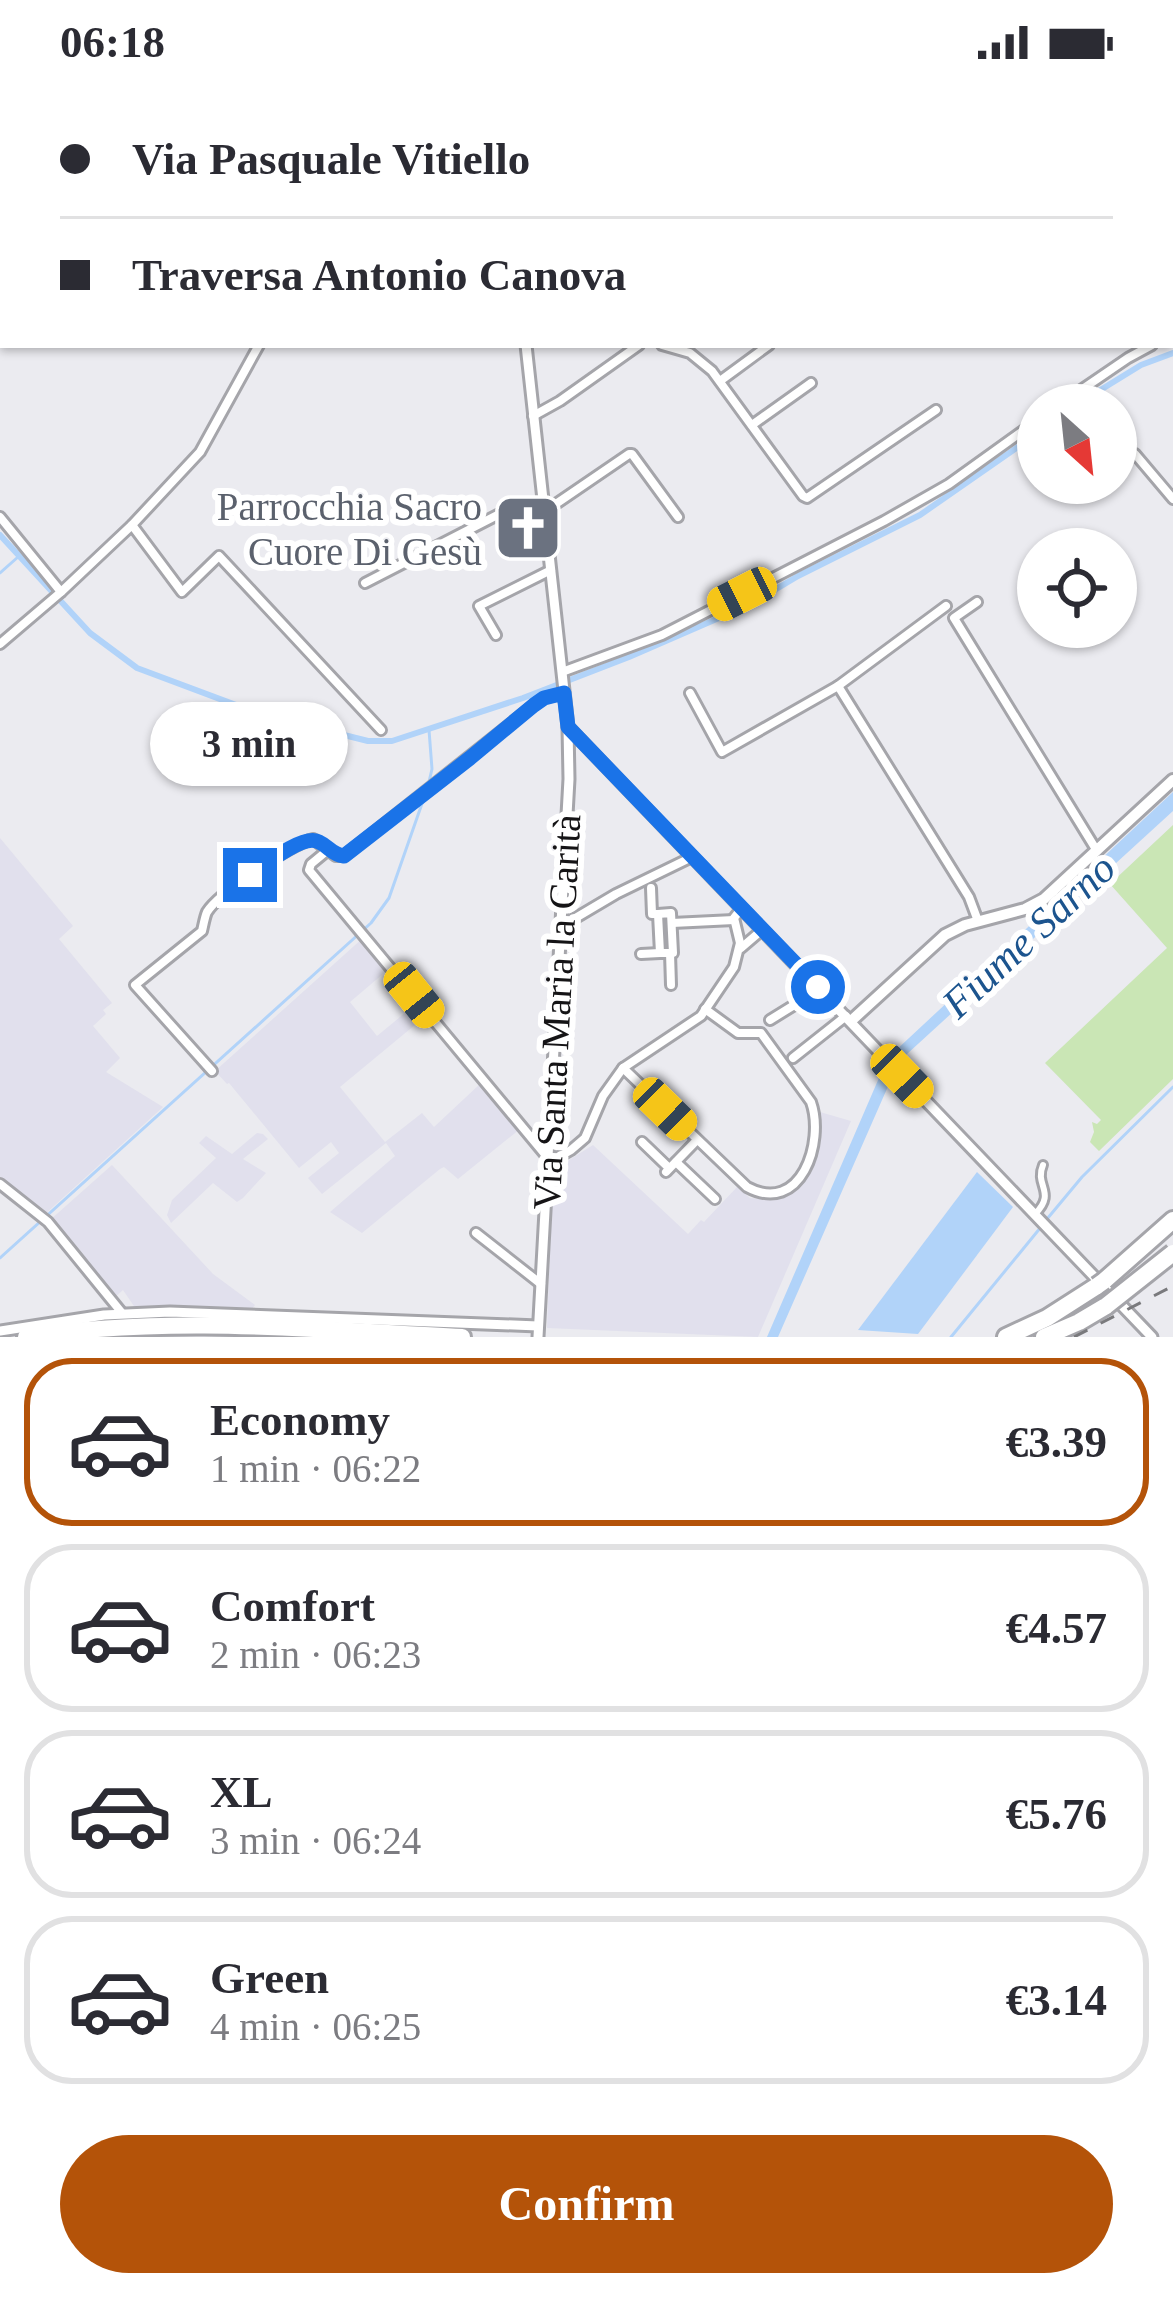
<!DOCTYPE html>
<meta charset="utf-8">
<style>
body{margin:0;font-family:Georgia,serif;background:#f7f7f7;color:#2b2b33;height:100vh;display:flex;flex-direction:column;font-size:45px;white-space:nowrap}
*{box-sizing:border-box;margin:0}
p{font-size:39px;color:#7c7c81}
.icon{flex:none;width:66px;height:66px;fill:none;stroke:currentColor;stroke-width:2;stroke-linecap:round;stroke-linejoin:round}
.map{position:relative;height:1253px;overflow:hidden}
.drawer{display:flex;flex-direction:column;background:#fff;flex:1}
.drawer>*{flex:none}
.banner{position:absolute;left:0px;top:0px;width:1173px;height:264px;box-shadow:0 3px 9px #0004;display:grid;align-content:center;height:264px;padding:0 60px;background:#fff}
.needle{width:78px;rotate:153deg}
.controls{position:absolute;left:1017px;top:300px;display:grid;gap:24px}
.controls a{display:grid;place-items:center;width:120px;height:120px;border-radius:50%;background:#fff;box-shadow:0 3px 9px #0004;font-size:60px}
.end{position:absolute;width:54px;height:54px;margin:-27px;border:15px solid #1a73e8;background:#fff;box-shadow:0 0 0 6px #fff}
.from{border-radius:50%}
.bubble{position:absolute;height:84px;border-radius:42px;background:#fff;box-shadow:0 3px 9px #0004;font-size:39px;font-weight:600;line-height:84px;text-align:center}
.car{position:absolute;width:36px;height:72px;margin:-36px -18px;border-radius:15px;box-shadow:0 0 9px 3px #0007;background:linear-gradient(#f5c518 24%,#345 0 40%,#f5c518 0 76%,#345 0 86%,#f5c518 0)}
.banner b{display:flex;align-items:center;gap:42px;height:114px;font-size:45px}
.banner b+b{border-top:3px solid #e1e1e2}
.banner i{width:30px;height:30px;background:#2b2b33}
ul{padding:21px 0 0;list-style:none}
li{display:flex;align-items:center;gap:36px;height:168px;margin:0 24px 18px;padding:0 36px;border:6px solid #e1e1e2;border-radius:48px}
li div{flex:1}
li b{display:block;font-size:45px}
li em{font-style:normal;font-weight:600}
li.on{border-color:#b45309}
li>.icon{width:108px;height:108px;stroke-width:1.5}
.action{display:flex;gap:24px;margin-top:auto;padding:24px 60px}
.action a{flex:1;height:138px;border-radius:72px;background:#b45309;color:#fff;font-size:48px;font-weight:600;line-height:138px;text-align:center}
.status{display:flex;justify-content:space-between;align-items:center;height:84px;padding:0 60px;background:#fff;direction:ltr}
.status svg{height:33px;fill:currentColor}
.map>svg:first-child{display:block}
</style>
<div class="status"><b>06:18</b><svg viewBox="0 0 49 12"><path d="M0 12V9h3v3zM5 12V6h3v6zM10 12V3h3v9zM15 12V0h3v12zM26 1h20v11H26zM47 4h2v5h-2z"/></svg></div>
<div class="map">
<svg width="1173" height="1253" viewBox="0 0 1173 1253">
<rect width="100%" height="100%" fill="#ebebf0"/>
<g fill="#e1e0ed">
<polygon points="0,754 73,842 59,855 112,919 103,926 106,930 93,942 120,974 106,988 163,1023 44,1131 0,1097"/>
<polygon points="364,853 390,884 350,918 377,952 417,919 427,931 340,1003 385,1058 422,1029 434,1043 481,999 520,1045 458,1095 444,1083 440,1085 362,1149 330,1128 395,1072 386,1059 322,1110 308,1094 339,1069 331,1058 299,1084 229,999 227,1000 215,987"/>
<polygon points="820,1028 851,1037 758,1253 547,1244 553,1086 593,1061 688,1150 701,1136 704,1138 737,1103 750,1114 774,1116 786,1113 801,1102 812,1080"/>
<polygon points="257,1049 263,1050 268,1055 243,1075 266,1089 243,1114 237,1118 213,1099 171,1139 167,1131 172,1116 216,1074 199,1059 206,1052 232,1070"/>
<polygon points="112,1081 213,1190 255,1221 251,1226 136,1225 123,1206 114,1214 49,1137"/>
</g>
<polygon fill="#cae6b5" points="1173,741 1173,995 1099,1067 1090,1058 1094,1048 1092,1038 1097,1040 1101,1036 1045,979 1167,864 1110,800"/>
<g fill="#b1d3f9">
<polygon points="1173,708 1173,727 907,970 893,991 778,1253 767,1253 885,980 894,968"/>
<polygon points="977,1088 1013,1123 918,1250 858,1246"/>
</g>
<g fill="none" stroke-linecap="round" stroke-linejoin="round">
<g stroke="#b1d3f9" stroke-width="3">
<polyline points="0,489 18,473"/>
<polyline points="428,702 432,685 429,646"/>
<polyline points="1047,1135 1082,1093 1173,1003"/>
<polyline points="0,1174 371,839 389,814 425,711"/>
<polyline points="951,1253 1041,1143"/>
</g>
<g stroke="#b1d3f9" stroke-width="6">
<polyline points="1076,321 1141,281 1173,269"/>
<polyline points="0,451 90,549 137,584 260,630 368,657 392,657 523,614 629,573 751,520 798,492 920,431 1038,349"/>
</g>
<defs>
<path id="pedestrian" d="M 1035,1130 C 1057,1108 1034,1102 1043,1081"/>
<g id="minor">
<polyline points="737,0 740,3"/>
<polyline points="836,0 838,3"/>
<polyline points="1001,0 1003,3"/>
<polyline points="382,3 385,0"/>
<polyline points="548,3 550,0"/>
<polyline points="1170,207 1173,209"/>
<polyline points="1170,256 1173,256"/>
<polyline points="662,261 690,269 712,287 803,412 807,414 936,326"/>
<polyline points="720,297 769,261"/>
<polyline points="1059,321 1128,274 1152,261"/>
<polyline points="533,332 560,317 639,261"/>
<polyline points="752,341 811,299"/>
<polyline points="1135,370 1173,415"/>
<polyline points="544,428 629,370 632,370 678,433"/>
<polyline points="0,433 61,508"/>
<polyline points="132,441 182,508 219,472 381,646"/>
<polyline points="365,499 513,423 544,419"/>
<polyline points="977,518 954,534 1097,767"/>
<polyline points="496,551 479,522 551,486"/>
<polyline points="0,560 61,508 132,441 200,368 259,261"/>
<polyline points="562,588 662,551 884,437 949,400 1038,336"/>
<polyline points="838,602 969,813 978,837"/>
<polyline points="690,609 722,668 838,602 946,522"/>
<polyline points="328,766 311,780 309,786 548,1074"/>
<polyline points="651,804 652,830 658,830"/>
<polygon points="671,829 673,869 660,869 658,830"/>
<polyline points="672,839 734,836"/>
<polyline points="562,842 616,810 692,773"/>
<polyline points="741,864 762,846"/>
<polyline points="670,869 671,901"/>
<polyline points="641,870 660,869"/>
<polyline points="770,936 804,915 818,903"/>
<polyline points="793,974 846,932"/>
<path d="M 623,984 L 747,1103 C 801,1132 825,1058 811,1018 L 761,949 L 738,949 L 705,925"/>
<path d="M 212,987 L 135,901 L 202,847 C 203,843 205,832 207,828 C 219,809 290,761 313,755 L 336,772 L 344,772 L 534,621 L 544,614 L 564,609"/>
<polyline points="642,1058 669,1084"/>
<polyline points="676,1078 715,1115"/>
<polyline points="548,1079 571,1066 585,1054 603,1012 623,984 701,932 734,883 740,859 734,834 741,825"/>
<polyline points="666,1088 697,1056"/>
<polyline points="0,1100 48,1138 122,1229"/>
<polyline points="476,1149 541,1200"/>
</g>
<g id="tertiary">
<polyline points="496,0 496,3"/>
<polyline points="526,261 568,643 569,695 538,1253"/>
<polyline points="568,643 1152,1253"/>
<polyline points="0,1247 104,1231 170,1228 538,1242"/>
</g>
<polyline id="secondary" points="851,937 945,851 965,841 1025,825 1044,815 1173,696"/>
<g id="motorway">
<polyline points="1104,1197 1173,1136"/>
<path d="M 26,1253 C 171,1231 316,1246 462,1253"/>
<polyline points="1006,1253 1047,1234 1097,1202"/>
<polyline points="1044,1253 1079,1238 1106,1222"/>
</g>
</defs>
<use href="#pedestrian" stroke="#a5a5aa" stroke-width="12"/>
<use href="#minor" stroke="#a5a5aa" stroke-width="14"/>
<use href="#tertiary" stroke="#a5a5aa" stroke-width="15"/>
<use href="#secondary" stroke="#a5a5aa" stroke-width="16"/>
<use href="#motorway" stroke="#a5a5aa" stroke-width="22"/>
<use href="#pedestrian" stroke="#fff" stroke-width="6"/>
<use href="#minor" stroke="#fff" stroke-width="8"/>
<use href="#tertiary" stroke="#fff" stroke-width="9"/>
<use href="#secondary" stroke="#fff" stroke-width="10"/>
<use href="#motorway" stroke="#fff" stroke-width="16"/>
<polyline stroke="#7a7a7d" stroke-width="3" stroke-dasharray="15 15" stroke-linecap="butt" points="1074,1253 1173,1202"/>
<defs>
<g id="motorway-bridge">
<polyline points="1097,1202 1104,1197"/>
<polyline points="1106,1222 1173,1169"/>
</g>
</defs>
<use href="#motorway-bridge" stroke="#a5a5aa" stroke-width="22" stroke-linecap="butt"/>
<use href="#motorway-bridge" stroke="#fff" stroke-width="16"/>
</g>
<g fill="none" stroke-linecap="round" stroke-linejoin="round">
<path stroke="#1a73e8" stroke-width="15" d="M 250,791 C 263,782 304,749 319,758 C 330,763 331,770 344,772 L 470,674 L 534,621 L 544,614 L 564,609 L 568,643 L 818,903"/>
</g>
<defs>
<symbol id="church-square" viewBox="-11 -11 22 22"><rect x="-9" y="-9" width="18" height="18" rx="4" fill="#6b7280" stroke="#fff"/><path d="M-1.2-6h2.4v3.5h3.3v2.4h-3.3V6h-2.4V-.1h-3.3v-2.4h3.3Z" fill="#fff"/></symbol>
</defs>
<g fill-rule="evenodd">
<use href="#church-square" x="490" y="406" width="76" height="76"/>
</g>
<g text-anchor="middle" stroke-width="12" stroke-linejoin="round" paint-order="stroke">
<g font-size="39" fill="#5b616d" stroke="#fff" text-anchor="end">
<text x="482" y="436">Parrocchia Sacro<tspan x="482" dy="45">Cuore Di Gesù</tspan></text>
</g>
<g font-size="39" fill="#151416" stroke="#fff">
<text transform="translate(556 928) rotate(-87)" y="14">Via Santa Maria la Carità</text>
</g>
<g font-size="42" font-style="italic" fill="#1c548e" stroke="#fff">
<text transform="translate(1028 851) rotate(-43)" y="15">Fiume Sarno</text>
</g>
</g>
</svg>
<div class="controls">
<a><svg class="needle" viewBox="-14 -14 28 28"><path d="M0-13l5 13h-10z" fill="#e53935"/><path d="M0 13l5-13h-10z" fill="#7c7c81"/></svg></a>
<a><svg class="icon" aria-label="locate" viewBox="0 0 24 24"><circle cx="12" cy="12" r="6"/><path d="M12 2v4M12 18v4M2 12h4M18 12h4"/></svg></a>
</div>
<i class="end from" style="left:818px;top:903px"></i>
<i class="end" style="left:250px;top:791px"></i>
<div class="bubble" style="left:150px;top:618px;width:198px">3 min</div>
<i class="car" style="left:742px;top:510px;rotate:243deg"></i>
<i class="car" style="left:414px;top:911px;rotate:141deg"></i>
<i class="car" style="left:902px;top:992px;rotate:136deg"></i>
<i class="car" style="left:665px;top:1025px;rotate:134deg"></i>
<div class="banner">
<b><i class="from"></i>Via Pasquale Vitiello</b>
<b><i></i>Traversa Antonio Canova</b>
</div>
</div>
<section class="drawer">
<ul>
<li class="on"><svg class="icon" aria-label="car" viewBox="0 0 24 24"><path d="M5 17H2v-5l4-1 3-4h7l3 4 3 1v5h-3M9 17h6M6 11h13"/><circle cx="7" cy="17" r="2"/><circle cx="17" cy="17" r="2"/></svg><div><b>Economy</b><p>1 min · 06:22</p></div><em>€3.39</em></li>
<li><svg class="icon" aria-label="car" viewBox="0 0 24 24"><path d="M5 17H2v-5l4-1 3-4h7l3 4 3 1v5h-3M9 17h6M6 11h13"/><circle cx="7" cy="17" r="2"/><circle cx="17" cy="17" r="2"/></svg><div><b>Comfort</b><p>2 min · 06:23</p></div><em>€4.57</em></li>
<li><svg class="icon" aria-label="car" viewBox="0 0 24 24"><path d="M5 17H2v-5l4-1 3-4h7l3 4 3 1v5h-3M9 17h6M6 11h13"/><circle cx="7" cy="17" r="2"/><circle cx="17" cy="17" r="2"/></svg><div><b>XL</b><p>3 min · 06:24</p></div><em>€5.76</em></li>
<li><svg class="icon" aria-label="car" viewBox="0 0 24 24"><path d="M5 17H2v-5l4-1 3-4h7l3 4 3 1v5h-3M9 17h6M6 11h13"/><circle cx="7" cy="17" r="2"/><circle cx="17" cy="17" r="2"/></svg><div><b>Green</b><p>4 min · 06:25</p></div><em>€3.14</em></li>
</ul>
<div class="action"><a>Confirm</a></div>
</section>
